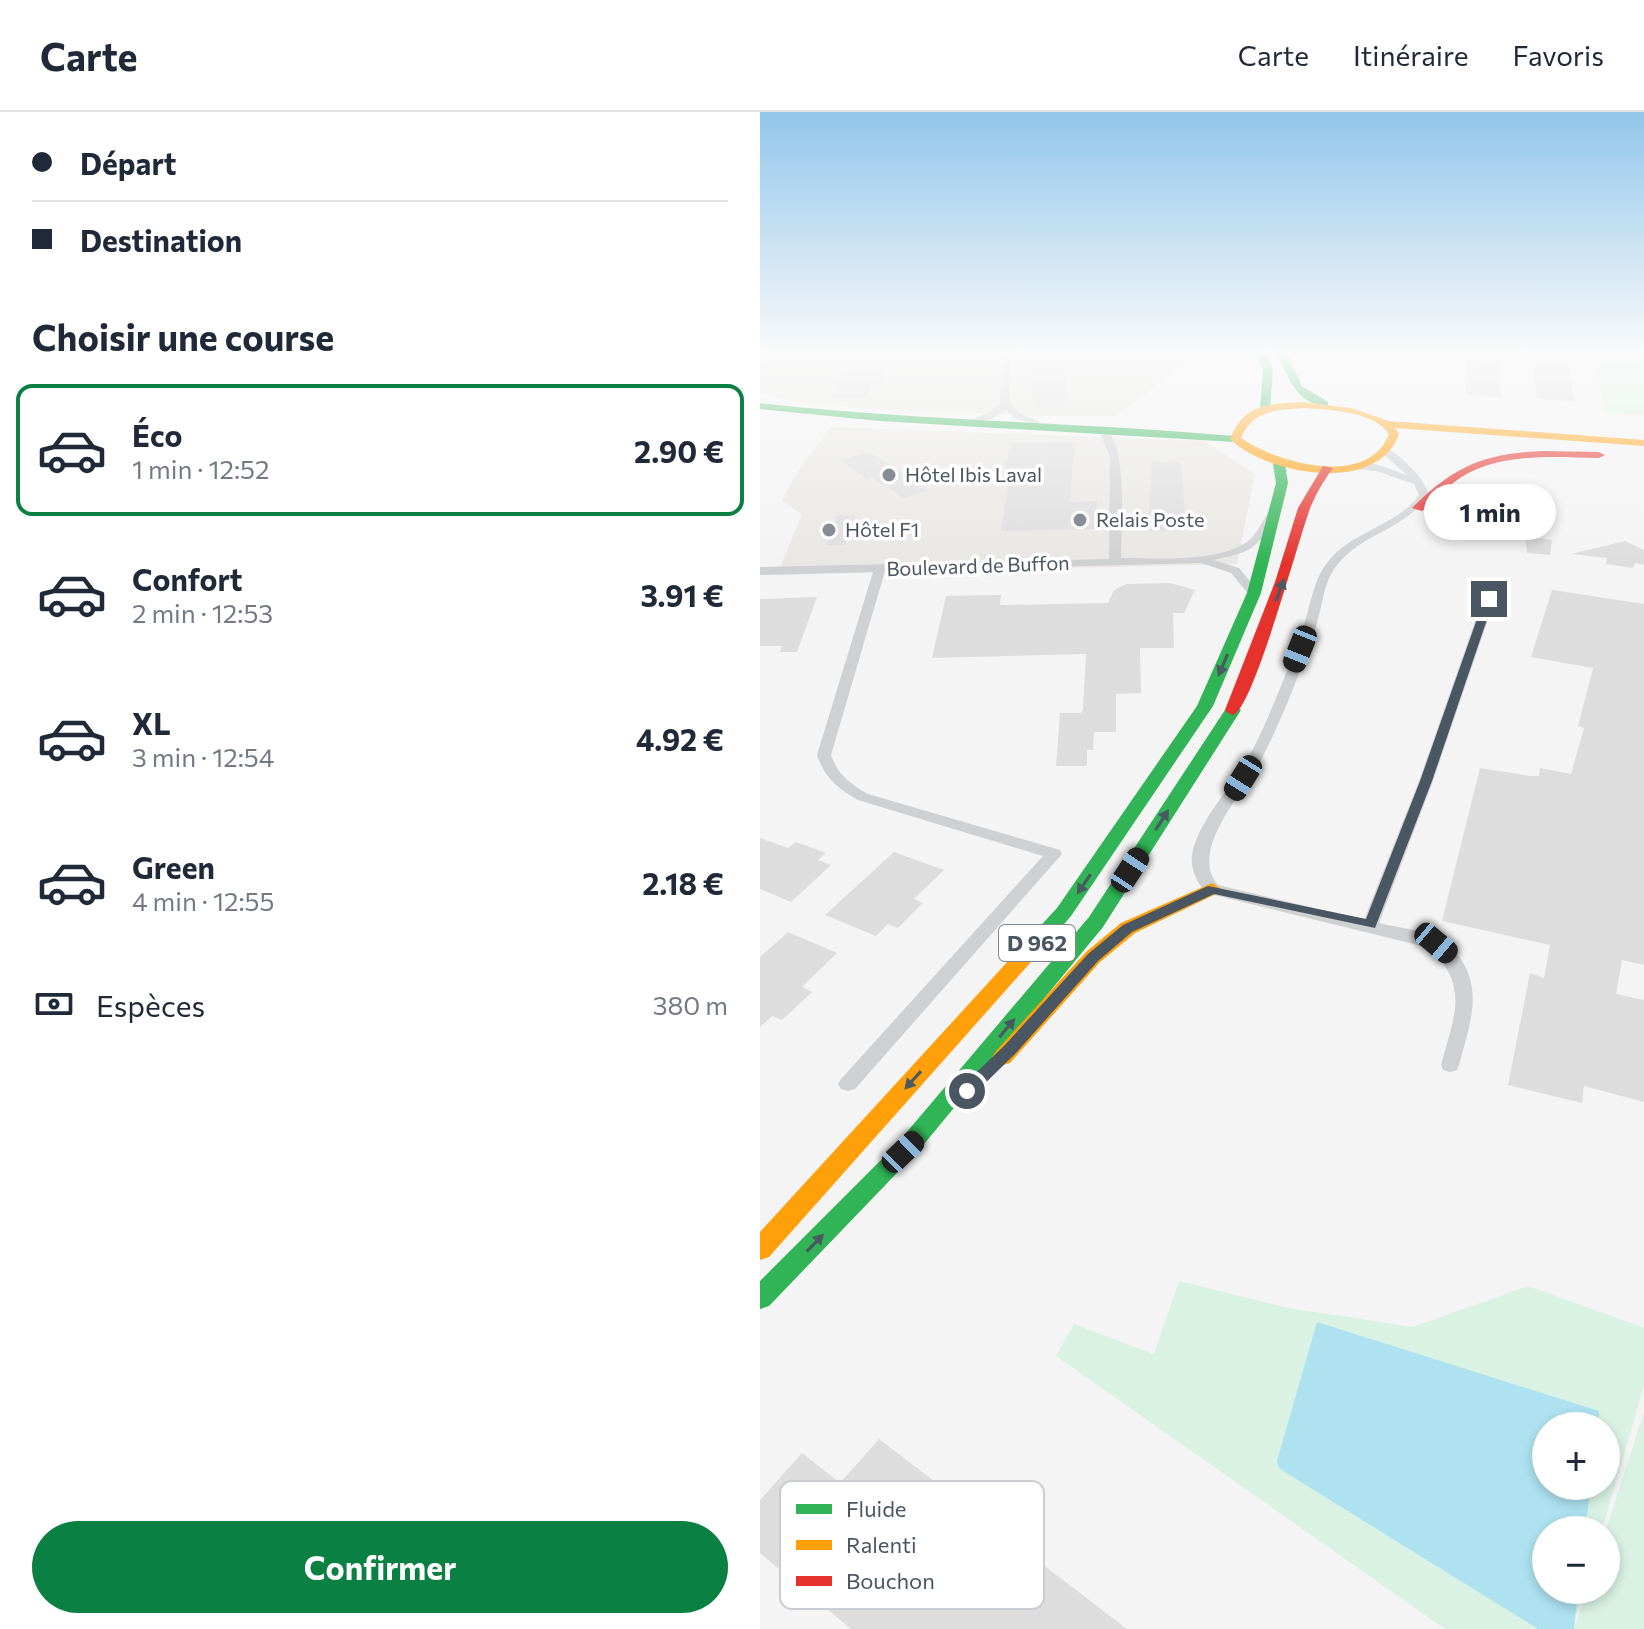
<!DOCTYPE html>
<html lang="fr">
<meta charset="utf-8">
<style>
body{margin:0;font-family:Commissioner,sans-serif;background:#f6f6f7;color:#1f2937;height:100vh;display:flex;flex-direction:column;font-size:30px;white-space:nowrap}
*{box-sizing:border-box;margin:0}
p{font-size:26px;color:#747a83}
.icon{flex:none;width:44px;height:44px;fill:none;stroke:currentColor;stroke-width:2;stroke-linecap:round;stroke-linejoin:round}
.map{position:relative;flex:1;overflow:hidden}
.details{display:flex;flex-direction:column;background:#fff;width:760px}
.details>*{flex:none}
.top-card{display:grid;align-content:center;height:176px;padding:0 32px;background:#fff}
.controls{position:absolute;left:772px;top:1300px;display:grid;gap:16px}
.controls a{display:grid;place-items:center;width:88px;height:88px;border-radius:50%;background:#fff;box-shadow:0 4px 12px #0003;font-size:40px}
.end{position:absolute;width:36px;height:36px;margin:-18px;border:10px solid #4a5661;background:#fff;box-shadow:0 0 0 4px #fff}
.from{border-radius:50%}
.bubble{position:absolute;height:56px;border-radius:28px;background:#fff;box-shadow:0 4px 12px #0003;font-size:26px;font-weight:700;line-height:56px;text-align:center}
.car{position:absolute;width:24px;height:48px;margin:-24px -12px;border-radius:10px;box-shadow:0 0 6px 2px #0007;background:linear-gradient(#222 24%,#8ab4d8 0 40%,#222 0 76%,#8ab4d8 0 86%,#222 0)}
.top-card b{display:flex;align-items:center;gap:28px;height:76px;font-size:30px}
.top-card b+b{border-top:2px solid #e0e1e3}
.top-card i{width:20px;height:20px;background:#1f2937}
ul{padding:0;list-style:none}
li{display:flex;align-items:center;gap:24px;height:132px;margin:0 16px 12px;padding:0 16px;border:4px solid transparent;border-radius:16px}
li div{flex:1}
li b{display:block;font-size:30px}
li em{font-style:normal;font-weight:700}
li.active{border-color:#0b8043}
li>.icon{width:72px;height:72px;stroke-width:1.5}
h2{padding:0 32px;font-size:36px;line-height:96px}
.pay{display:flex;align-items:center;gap:20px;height:88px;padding:0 32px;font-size:30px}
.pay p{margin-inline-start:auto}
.cta{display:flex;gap:16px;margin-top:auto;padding:16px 32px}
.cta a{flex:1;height:92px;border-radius:48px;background:#0b8043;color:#fff;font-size:32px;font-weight:700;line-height:92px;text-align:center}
header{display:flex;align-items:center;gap:48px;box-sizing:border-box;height:112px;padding:0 40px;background:#fff;border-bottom:2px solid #e0e1e3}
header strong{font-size:38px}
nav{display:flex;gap:44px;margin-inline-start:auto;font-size:28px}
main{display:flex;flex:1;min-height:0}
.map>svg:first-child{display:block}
</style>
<header>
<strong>Carte</strong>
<nav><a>Carte</a><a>Itinéraire</a><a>Favoris</a></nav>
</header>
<main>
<section class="details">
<div class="top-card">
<b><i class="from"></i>Départ</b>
<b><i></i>Destination</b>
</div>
<h2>Choisir une course</h2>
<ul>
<li class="active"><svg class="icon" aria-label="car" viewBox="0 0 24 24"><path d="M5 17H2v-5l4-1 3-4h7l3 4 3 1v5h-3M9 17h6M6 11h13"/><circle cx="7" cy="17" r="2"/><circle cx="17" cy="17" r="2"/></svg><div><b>Éco</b><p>1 min · 12:52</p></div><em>2.90 €</em></li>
<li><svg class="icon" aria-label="car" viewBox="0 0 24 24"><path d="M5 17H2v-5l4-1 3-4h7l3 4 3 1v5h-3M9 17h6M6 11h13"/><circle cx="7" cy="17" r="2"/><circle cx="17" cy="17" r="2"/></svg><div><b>Confort</b><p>2 min · 12:53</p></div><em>3.91 €</em></li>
<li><svg class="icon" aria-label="car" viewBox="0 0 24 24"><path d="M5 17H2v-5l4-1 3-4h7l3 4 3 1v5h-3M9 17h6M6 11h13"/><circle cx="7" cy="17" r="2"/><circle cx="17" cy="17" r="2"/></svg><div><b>XL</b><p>3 min · 12:54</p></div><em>4.92 €</em></li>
<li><svg class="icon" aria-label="car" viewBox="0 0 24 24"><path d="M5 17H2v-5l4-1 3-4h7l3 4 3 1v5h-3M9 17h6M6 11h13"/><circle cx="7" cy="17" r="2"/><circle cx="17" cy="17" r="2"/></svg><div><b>Green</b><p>4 min · 12:55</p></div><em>2.18 €</em></li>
</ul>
<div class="pay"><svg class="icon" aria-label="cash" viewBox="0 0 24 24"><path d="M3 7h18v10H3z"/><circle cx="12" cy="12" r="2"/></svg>Espèces<p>380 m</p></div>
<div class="cta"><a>Confirmer</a></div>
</section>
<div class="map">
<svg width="884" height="1517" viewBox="0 0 884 1517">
<rect width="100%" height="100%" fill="#f4f4f4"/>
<g fill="#e8e7e3">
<polygon points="25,240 440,240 357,304 289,304 123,298 43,291 0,281 0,254"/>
<polygon points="70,315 444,329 495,362 477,452 17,463 42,402 22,389 34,365"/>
</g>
<g fill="#d9f2e3" fill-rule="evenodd">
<polygon points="807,240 884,240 884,303 846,301 836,253 808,245"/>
<path d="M 419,1169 L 529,1196 L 653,1215 L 768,1174 L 884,1216 L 884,1274 L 842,1418 L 786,1418 L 786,1478 L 824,1478 L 812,1517 L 685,1517 L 296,1244 L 314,1212 L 394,1242 ZM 786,1314 L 846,1314 L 846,1374 L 786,1374 Z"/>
<polygon points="884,1300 884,1517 814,1517 827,1478 846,1478 846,1418"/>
</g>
<polygon fill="#aee2f0" points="557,1210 839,1299 838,1314 786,1314 786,1374 831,1374 825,1418 786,1418 786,1478 818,1478 814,1517 778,1517 520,1357 517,1349"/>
<g fill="#ddddde">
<polygon points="271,240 304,240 308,294 273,296"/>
<polygon points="706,247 739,249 741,285 706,283"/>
<polygon points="773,250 808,252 814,289 777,287"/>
<polygon points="125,257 121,273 110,273 107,285 73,287 82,258"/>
<polygon points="315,330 310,390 337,389 336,417 241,419 249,367 244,368 250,331"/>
<polygon points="109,340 138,358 168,379 144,386 110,364 108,368 80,348"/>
<polygon points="392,349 421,351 426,418 388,419"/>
<polygon points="96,403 85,433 66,433 77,404"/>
<polygon points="765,425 792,428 790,443 767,441"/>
<polygon points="865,429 884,438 884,453 875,451 873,456 846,452 847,446 811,442"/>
<polygon points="410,471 435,478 424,501 413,501 414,536 380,536 381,581 356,582 356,620 334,620 333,638 327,638 327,654 296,654 300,601 321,601 323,597 326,542 172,546 186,484 241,483 240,493 348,491 354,478 366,472"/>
<polygon points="792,478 884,492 884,853 862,848 856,882 884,888 884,990 824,974 822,991 748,973 770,861 784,866 790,833 682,809 720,656 770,664 779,664 780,656 811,662 824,616 818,614 833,556 771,545"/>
<polygon points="57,485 37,540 20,540 22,534 0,534 0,487"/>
<polygon points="0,726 28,736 36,730 66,741 58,748 71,753 31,790 0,777"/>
<polygon points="134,740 184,758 154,787 163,791 138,816 128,812 116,824 65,803"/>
<polygon points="28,820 77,841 42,875 52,880 22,908 12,904 0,915 0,845"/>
<polygon points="119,1327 367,1517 91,1517 0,1441 0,1388 42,1341 80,1371"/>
</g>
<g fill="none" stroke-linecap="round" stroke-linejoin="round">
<g fill="#ced0d2" fill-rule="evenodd">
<path d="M 242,240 L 250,240 L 250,291 L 261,302 L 279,309 L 279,313 L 255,306 L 245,297 C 237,305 219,315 208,309 L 231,300 L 240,291 Z"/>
<path d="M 343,314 C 369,332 361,416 361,446 C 398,446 455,451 487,430 C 496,424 503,408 509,399 L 513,398 L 518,401 C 496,437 496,439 453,448 L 479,456 L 500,481 L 498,484 L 490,484 L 471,461 L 441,451 L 125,459 L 71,643 C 78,663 90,672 108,682 L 300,738 L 302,742 L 95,977 L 88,979 L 81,977 L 78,972 L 81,967 L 283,744 L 98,688 C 78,677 64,665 57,643 L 113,460 L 0,463 L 0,455 L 349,447 L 350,345 L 338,317 Z"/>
<path d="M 623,338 L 631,338 C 647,351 662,363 669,383 C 646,417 603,421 578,452 C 563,469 563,494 556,514 C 541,558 524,603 503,644 C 487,678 427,737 458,773 L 604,808 L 659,669 L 723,487 L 729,483 L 733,484 L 735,487 L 673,669 L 619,811 C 638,816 663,818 681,826 C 689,831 697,842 702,849 C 723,882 708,918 699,953 L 697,958 L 690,960 L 683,958 L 681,953 C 694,904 710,876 670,836 L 446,781 C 437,770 430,757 432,742 C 440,704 476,672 493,637 C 513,597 529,555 544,513 C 551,492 553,469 567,451 C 590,419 636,415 659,383 L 654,372 L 616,359 L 593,357 L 588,354 C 605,345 631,357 648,364 L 623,342 Z"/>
</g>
<g fill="#30b455" fill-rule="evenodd">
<polygon points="495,240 505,240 513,257 510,298 505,301 500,298 503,257"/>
<path d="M 516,240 L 526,240 L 542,274 L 568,290 L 568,294 C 538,295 526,262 516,240 Z"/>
<path d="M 0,291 C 158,309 317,310 475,324 L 480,327 L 475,330 L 119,309 L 0,297 Z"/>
<polygon points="519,349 525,352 528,371 501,481 453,594 311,804 286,833 272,833 269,828 272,823 297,796 437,594 487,481 516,371 513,352"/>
<polygon points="473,593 481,598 343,815 160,1037 9,1194 0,1197 0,1169 135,1034 329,805 465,598"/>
</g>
<g fill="#ff9f0a" fill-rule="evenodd">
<path d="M 542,290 L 591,296 L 629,309 L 884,328 L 884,334 L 635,316 L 639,322 C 618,383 507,363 470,327 C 484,292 507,292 542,290 ZM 542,296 C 568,298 612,298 629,322 C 608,377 517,351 481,326 C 492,299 515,298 542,296 Z"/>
<polygon points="452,771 461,777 458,781 375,821 340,850 250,951 243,953 236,951 232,945 236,939 326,840 361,811"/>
<polygon points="279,821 286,823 289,828 286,833 9,1145 0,1148 0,1120 272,823"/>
</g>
<g fill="#e5322d" fill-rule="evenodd">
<path d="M 784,339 L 839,340 L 845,343 L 839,346 C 793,345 740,340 700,366 C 686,375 676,389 662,399 L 652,396 C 694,354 725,341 784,339 Z"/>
<path d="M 563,354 L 573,356 C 564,368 557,380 551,394 C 539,424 494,596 473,603 L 468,601 L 465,598 L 515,470 L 538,396 Z"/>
</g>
</g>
<defs><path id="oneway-solid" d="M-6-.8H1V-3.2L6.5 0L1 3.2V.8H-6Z" transform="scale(2)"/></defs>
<g fill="#495b60">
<use href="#oneway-solid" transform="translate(520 478) rotate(-70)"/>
<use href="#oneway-solid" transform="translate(463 553) rotate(113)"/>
<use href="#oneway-solid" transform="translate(402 708) rotate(-57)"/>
<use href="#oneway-solid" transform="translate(324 772) rotate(124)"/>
<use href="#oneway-solid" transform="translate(247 916) rotate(-50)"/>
<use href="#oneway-solid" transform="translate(153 968) rotate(132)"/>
<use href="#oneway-solid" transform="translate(55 1131) rotate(-46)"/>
</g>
<linearGradient id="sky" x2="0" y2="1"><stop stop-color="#91c6eb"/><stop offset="0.53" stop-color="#fafafa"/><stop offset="1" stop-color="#fafafa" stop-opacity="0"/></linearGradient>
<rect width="884" height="452" fill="url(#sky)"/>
<polygon fill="#4a5661" points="729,484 734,487 672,669 615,816 454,782 372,820 338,849 255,942 213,983 201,983 201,975 244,934 328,842 363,813 448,774 606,807 660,669 724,487"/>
<g fill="#868d94" stroke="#fff" stroke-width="3">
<circle cx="129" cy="363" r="8"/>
<circle cx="320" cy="408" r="8"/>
<circle cx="69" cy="418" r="8"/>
</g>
<g text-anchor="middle" stroke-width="7" stroke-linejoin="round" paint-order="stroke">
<g font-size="20" fill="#4a5661" stroke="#fff" text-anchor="start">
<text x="145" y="370">Hôtel Ibis Laval</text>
<text x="336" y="415">Relais Poste</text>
<text x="85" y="425">Hôtel F1</text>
</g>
<g font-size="20" fill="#4a5661" stroke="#fff">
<text transform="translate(218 454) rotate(-2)" y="7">Boulevard de Buffon</text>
</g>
<rect fill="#fff" stroke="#808990" stroke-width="2" x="239" y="813" width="76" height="36" rx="6"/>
<g font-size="22" font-weight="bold" fill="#4a5661">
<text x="277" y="839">D 962</text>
</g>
</g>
<rect x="20" y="1369" width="264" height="128" rx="12" fill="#fff" stroke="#c9ccd0" stroke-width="2"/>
<rect x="36" y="1392" width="36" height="10" fill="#30b455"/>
<rect x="36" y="1428" width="36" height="10" fill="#ff9f0a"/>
<rect x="36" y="1464" width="36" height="10" fill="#e5322d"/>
<g font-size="22" fill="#4a5661">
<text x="86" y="1405">Fluide</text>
<text x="86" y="1441">Ralenti</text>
<text x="86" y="1477">Bouchon</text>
</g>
</svg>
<div class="controls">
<a>+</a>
<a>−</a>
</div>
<i class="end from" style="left:207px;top:979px"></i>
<i class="end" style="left:729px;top:487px"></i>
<div class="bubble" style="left:664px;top:372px;width:132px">1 min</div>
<i class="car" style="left:540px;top:537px;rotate:202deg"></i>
<i class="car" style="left:483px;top:666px;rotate:212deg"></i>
<i class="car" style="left:370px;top:758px;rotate:33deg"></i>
<i class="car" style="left:676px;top:831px;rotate:130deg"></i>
<i class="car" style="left:143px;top:1040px;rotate:46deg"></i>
</div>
</main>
